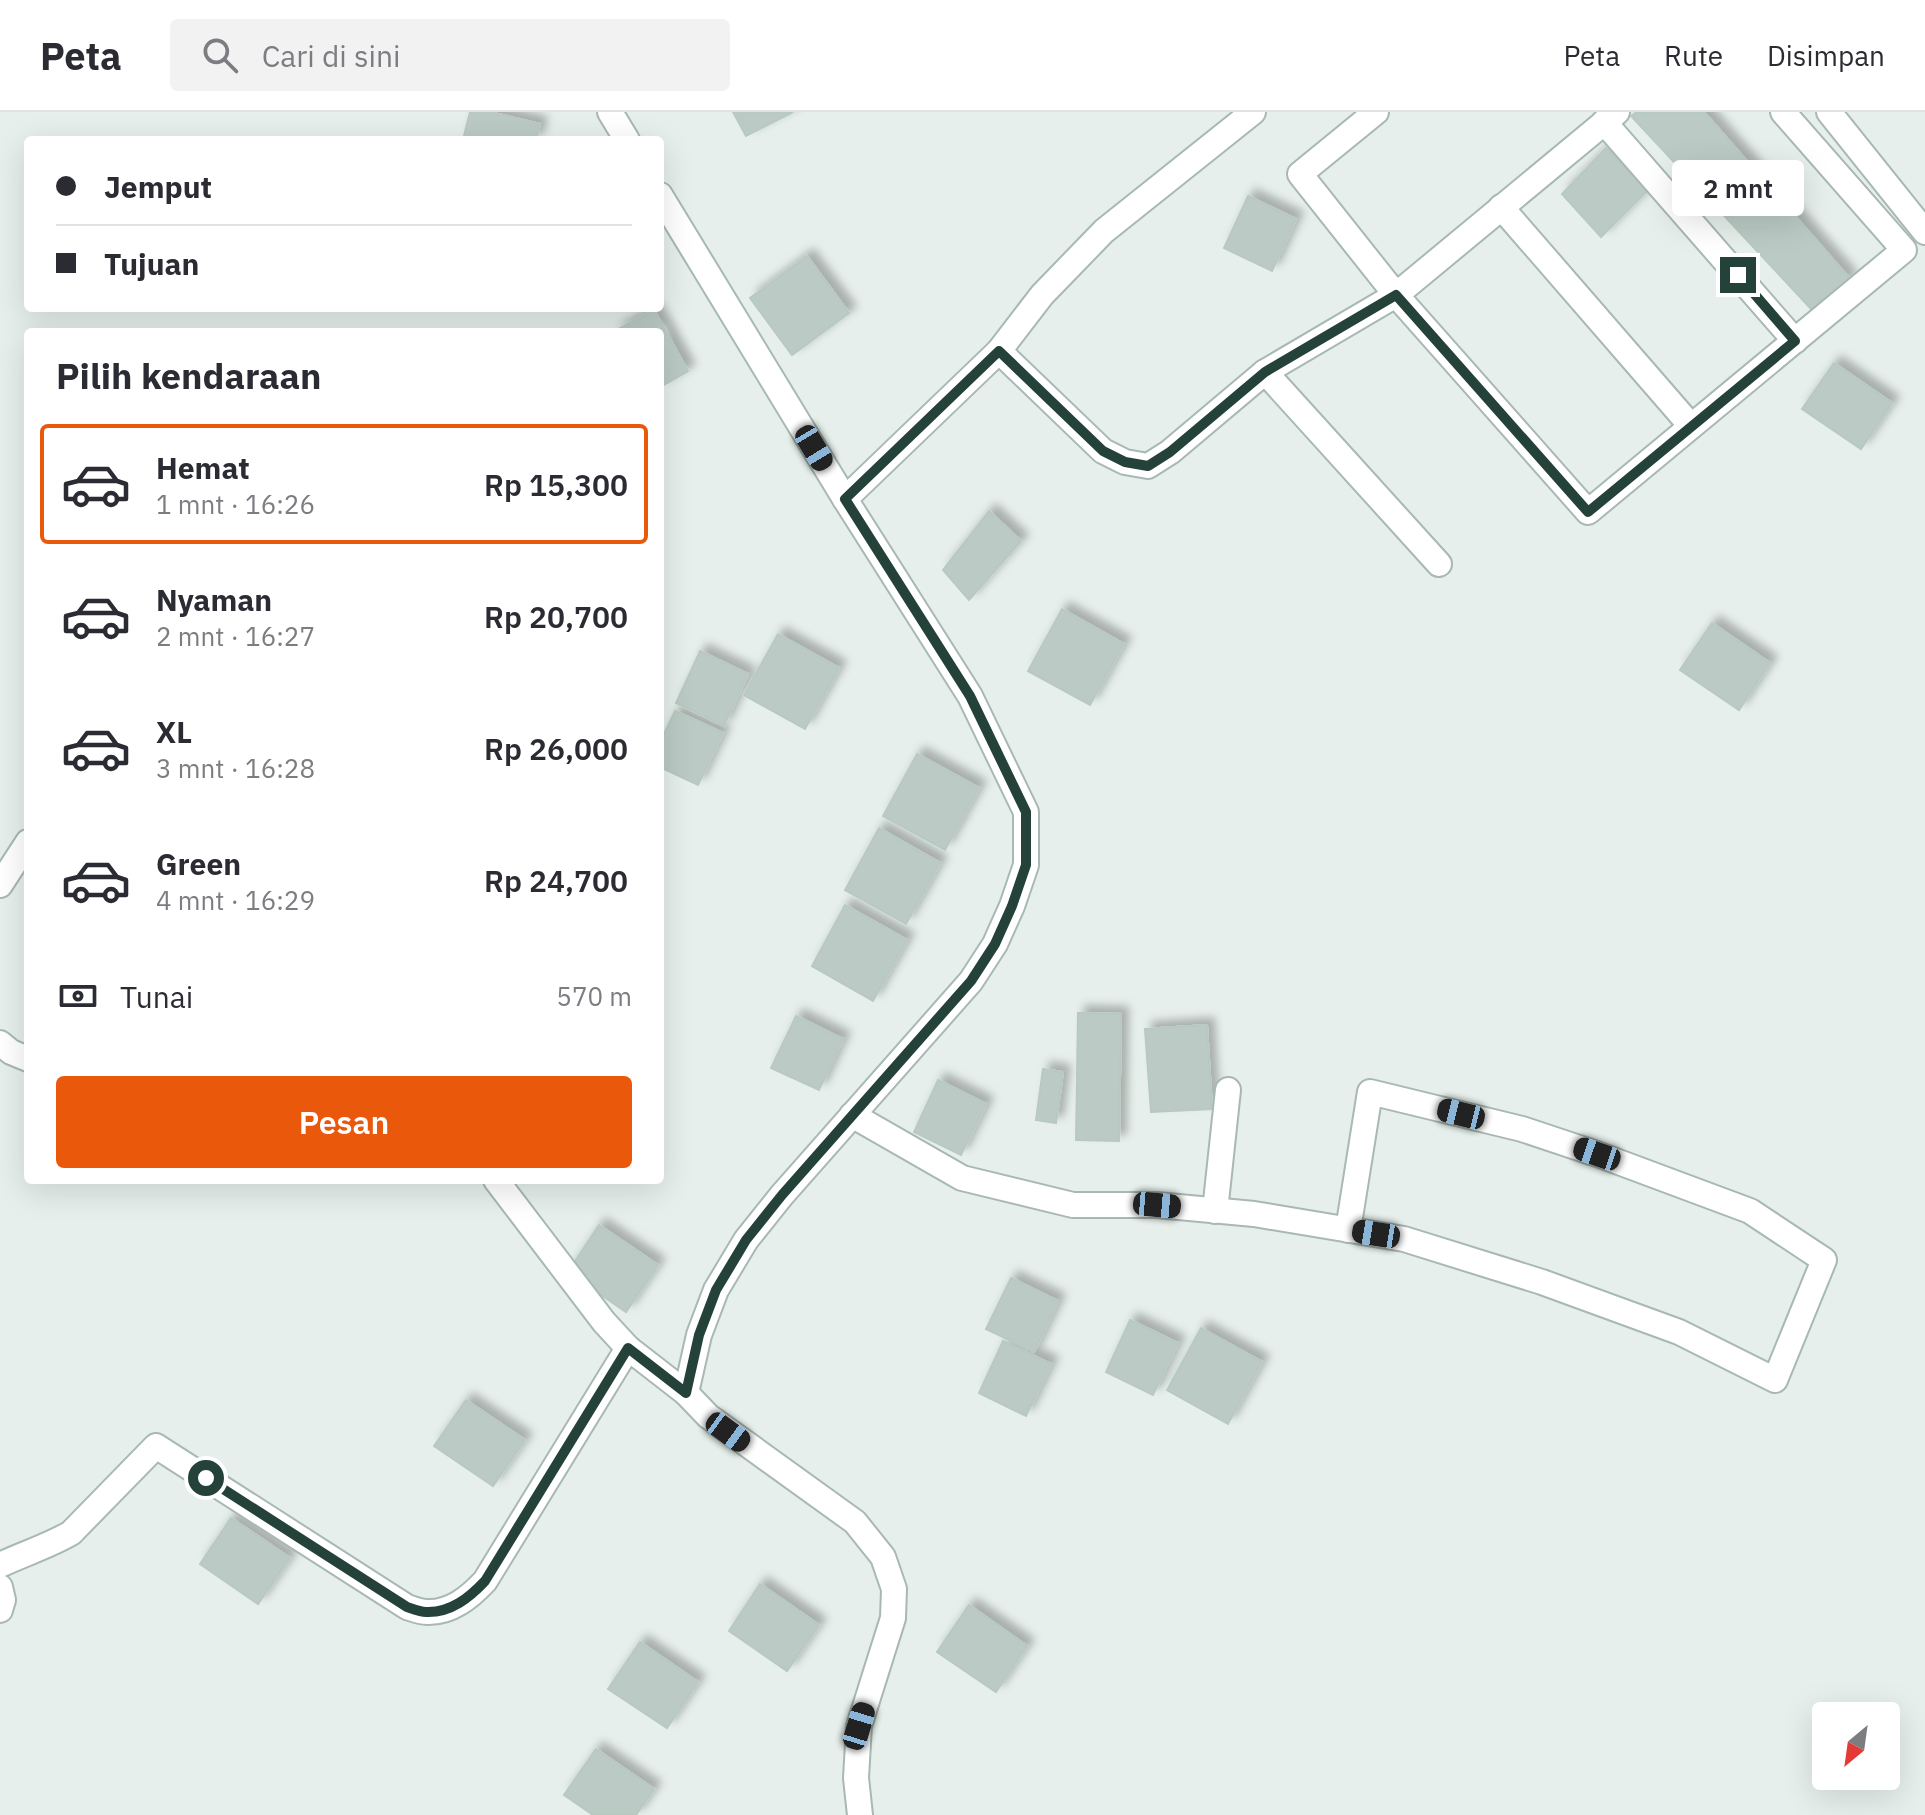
<!DOCTYPE html>
<html lang="id">
<meta charset="utf-8">
<style>
body{margin:0;font-family:"IBM Plex Sans",sans-serif;background:#f2f2f3;color:#2b2b33;height:100vh;display:flex;flex-direction:column;font-size:30px;white-space:nowrap}
*{box-sizing:border-box;margin:0}
p{font-size:26px;color:#7c7c81}
.icon{flex:none;width:44px;height:44px;fill:none;stroke:currentColor;stroke-width:2;stroke-linecap:round;stroke-linejoin:round}
.map{position:relative;flex:1;overflow:hidden}
.drawer{position:absolute;left:24px;top:216px;width:640px;height:856px;display:flex;flex-direction:column;background:#fff;border-radius:8px;box-shadow:0 8px 32px #0002}
.drawer>*{flex:none}
.banner{position:absolute;left:24px;top:24px;width:640px;height:176px;border-radius:8px;box-shadow:0 8px 32px #0002;display:grid;align-content:center;height:176px;padding:0 32px;background:#fff}
.needle{width:52px;rotate:209deg}
.fabs{position:absolute;left:1812px;top:1590px;display:grid;gap:16px}
.fabs a{display:grid;place-items:center;width:88px;height:88px;border-radius:8px;background:#fff;box-shadow:0 8px 32px #0002;font-size:40px}
.end{position:absolute;width:36px;height:36px;margin:-18px;border:10px solid #24423a;background:#fff;box-shadow:0 0 0 4px #fff}
.from{border-radius:50%}
.bubble{position:absolute;height:56px;border-radius:8px;background:#fff;box-shadow:0 8px 32px #0002;font-size:26px;font-weight:600;line-height:56px;text-align:center}
.car{position:absolute;width:24px;height:48px;margin:-24px -12px;border-radius:10px;box-shadow:0 0 6px 2px #0007;background:linear-gradient(#222 24%,#8ab4d8 0 40%,#222 0 76%,#8ab4d8 0 86%,#222 0)}
.banner b{display:flex;align-items:center;gap:28px;height:76px;font-size:30px}
.banner b+b{border-top:2px solid #e1e1e2}
.banner i{width:20px;height:20px;background:#2b2b33}
ul{padding:0;list-style:none}
li{display:flex;align-items:center;gap:24px;height:120px;margin:0 16px 12px;padding:0 16px;border:4px solid transparent;border-radius:8px}
li div{flex:1}
li b{display:block;font-size:30px}
li em{font-style:normal;font-weight:600}
li.selected{border-color:#ea580c}
li>.icon{width:72px;height:72px;stroke-width:1.5}
h2{padding:0 32px;font-size:36px;line-height:96px}
.pay{display:flex;align-items:center;gap:20px;height:88px;padding:0 32px;font-size:30px}
.pay p{margin-inline-start:auto}
.primary-button{display:flex;gap:16px;margin-top:auto;padding:16px 32px}
.primary-button a{flex:1;height:92px;border-radius:8px;background:#ea580c;color:#fff;font-size:32px;font-weight:600;line-height:92px;text-align:center}
header{display:flex;align-items:center;gap:48px;box-sizing:border-box;height:112px;padding:0 40px;background:#fff;border-bottom:2px solid #e1e1e2}
header strong{font-size:38px}
nav{display:flex;gap:44px;margin-inline-start:auto;font-size:28px}
.search{width:560px;height:72px;background:#f2f2f3;display:flex;align-items:center;gap:20px;box-sizing:border-box;padding:0 28px;border-radius:8px;color:#7c7c81;font-size:30px}
.map>svg:first-child{display:block}
</style>
<header>
<strong>Peta</strong>
<div class="search"><svg class="icon" aria-label="search" viewBox="0 0 24 24"><circle cx="10" cy="10" r="6"/><path d="M15 15l6 6"/></svg>Cari di sini</div>
<nav><a>Peta</a><a>Rute</a><a>Disimpan</a></nav>
</header>
<div class="map">
<svg width="1925" height="1703" viewBox="0 0 1925 1703">
<defs>
<filter id="shadow"><feDropShadow dx="7" dy="-7" stdDeviation="4" flood-color="#0004"/></filter>
</defs>
<rect width="100%" height="100%" fill="#e6efeb"/>
<g fill="#bbcac4" stroke="#b8c9c2" stroke-width="2" filter="url(#shadow)">
<polygon points="470,0 490,0 540,12 536,28 463,28"/>
<polygon points="733,0 793,0 746,24"/>
<polygon points="1637,0 1704,0 1850,167 1813,199 1631,4"/>
<polygon points="1606,36 1648,78 1601,125 1562,82"/>
<polygon points="1248,84 1296,107 1272,159 1224,136"/>
<polygon points="807,144 849,201 792,243 750,186"/>
<polygon points="654,198 688,259 660,275 660,220 613,220"/>
<polygon points="1834,251 1892,291 1861,337 1802,297"/>
<polygon points="989,399 1021,429 969,488 943,458"/>
<polygon points="1062,497 1124,532 1090,593 1028,559"/>
<polygon points="1712,511 1770,551 1739,598 1680,558"/>
<polygon points="778,522 839,556 805,617 744,583"/>
<polygon points="700,539 748,562 724,614 676,591"/>
<polygon points="675,599 723,621 698,673 660,655 660,630"/>
<polygon points="917,642 979,676 945,738 883,704"/>
<polygon points="879,716 940,751 906,812 845,778"/>
<polygon points="845,793 907,828 873,889 812,854"/>
<polygon points="1078,901 1121,902 1119,1029 1076,1028"/>
<polygon points="796,904 843,927 819,978 771,956"/>
<polygon points="1207,913 1212,997 1151,1000 1145,917"/>
<polygon points="1043,957 1063,960 1056,1011 1036,1008"/>
<polygon points="938,968 986,992 961,1043 914,1020"/>
<polygon points="599,1113 658,1153 626,1200 568,1160"/>
<polygon points="1011,1166 1058,1189 1034,1240 986,1217"/>
<polygon points="1130,1208 1178,1231 1153,1283 1106,1260"/>
<polygon points="1201,1216 1262,1250 1228,1312 1167,1278"/>
<polygon points="1003,1229 1051,1252 1026,1304 979,1281"/>
<polygon points="466,1288 525,1328 493,1374 434,1334"/>
<polygon points="231,1406 290,1446 258,1492 200,1452"/>
<polygon points="760,1472 819,1513 787,1559 729,1519"/>
<polygon points="969,1493 1027,1534 996,1580 937,1540"/>
<polygon points="640,1530 698,1570 667,1616 608,1577"/>
<polygon points="596,1637 654,1677 636,1703 593,1703 564,1683"/>
</g>
<g fill="none" stroke-linecap="round" stroke-linejoin="round">
<defs>
<g id="minor">
<polyline points="610,0 627,28"/>
<polyline points="1376,0 1300,62 1396,183 1588,400 1904,138 1783,0"/>
<polyline points="1829,0 1925,120"/>
<polyline points="1604,10 1795,229"/>
<polyline points="660,83 845,387 970,584 1026,700 1026,753 1012,794 995,832 971,869 782,1083 746,1128 716,1178 699,1223 686,1281 708,1304 855,1410 883,1445 894,1477 893,1506 859,1614 856,1666 860,1703"/>
<polyline points="1501,95 1691,314"/>
<polyline points="999,239 1042,183 1104,119 1253,0"/>
<polyline points="1265,260 1439,452"/>
<polyline points="845,387 999,239 1103,339 1125,350 1148,354 1170,340 1265,260 1396,183 1617,0"/>
<polyline points="0,773 28,730"/>
<polyline points="0,931 11,940 28,947"/>
<polyline points="852,1003 962,1066 1073,1093 1157,1093 1254,1102 1404,1127 1542,1170 1679,1220 1775,1268 1824,1148 1750,1099 1597,1042 1522,1017 1370,980 1348,1118"/>
<polyline points="496,1068 604,1210 628,1236 686,1281"/>
<polyline points="1215,1099 1228,978"/>
<path d="M 0,1453 C 23,1442 49,1434 71,1421 L 156,1334 L 407,1495 C 413,1497 420,1500 427,1500 C 451,1501 470,1485 485,1469 L 628,1236"/>
<polyline points="0,1475 3,1488 0,1498"/>
</g>
</defs>
<use href="#minor" stroke="#a8b8b2" stroke-width="28"/>
<use href="#minor" stroke="#fff" stroke-width="24"/>
</g>
<g fill="none" stroke-linecap="round" stroke-linejoin="round">
<path stroke="#24423a" stroke-width="10" d="M 206,1366 L 407,1495 C 413,1497 420,1500 426,1500 C 451,1501 470,1485 485,1469 L 628,1236 L 686,1281 L 699,1223 L 716,1178 L 746,1128 L 782,1083 L 971,869 L 995,832 L 1012,794 L 1026,753 L 1026,700 L 970,584 L 845,387 L 999,239 L 1103,339 L 1125,350 L 1148,354 L 1170,340 L 1265,260 L 1396,183 L 1588,400 L 1795,229 L 1738,163"/>
</g>
</svg>
<div class="fabs">
<a><svg class="needle" viewBox="-14 -14 28 28"><path d="M0-13l5 13h-10z" fill="#e53935"/><path d="M0 13l5-13h-10z" fill="#7c7c81"/></svg></a>
</div>
<i class="end from" style="left:206px;top:1366px"></i>
<i class="end" style="left:1738px;top:163px"></i>
<div class="bubble" style="left:1672px;top:48px;width:132px">2 mnt</div>
<i class="car" style="left:814px;top:336px;rotate:149deg"></i>
<i class="car" style="left:1461px;top:1002px;rotate:284deg"></i>
<i class="car" style="left:1597px;top:1042px;rotate:289deg"></i>
<i class="car" style="left:1157px;top:1093px;rotate:95deg"></i>
<i class="car" style="left:1376px;top:1122px;rotate:279deg"></i>
<i class="car" style="left:728px;top:1320px;rotate:126deg"></i>
<i class="car" style="left:859px;top:1614px;rotate:17deg"></i>
<div class="banner">
<b><i class="from"></i>Jemput</b>
<b><i></i>Tujuan</b>
</div>
<section class="drawer">
<h2>Pilih kendaraan</h2>
<ul>
<li class="selected"><svg class="icon" aria-label="car" viewBox="0 0 24 24"><path d="M5 17H2v-5l4-1 3-4h7l3 4 3 1v5h-3M9 17h6M6 11h13"/><circle cx="7" cy="17" r="2"/><circle cx="17" cy="17" r="2"/></svg><div><b>Hemat</b><p>1 mnt · 16:26</p></div><em>Rp 15,300</em></li>
<li><svg class="icon" aria-label="car" viewBox="0 0 24 24"><path d="M5 17H2v-5l4-1 3-4h7l3 4 3 1v5h-3M9 17h6M6 11h13"/><circle cx="7" cy="17" r="2"/><circle cx="17" cy="17" r="2"/></svg><div><b>Nyaman</b><p>2 mnt · 16:27</p></div><em>Rp 20,700</em></li>
<li><svg class="icon" aria-label="car" viewBox="0 0 24 24"><path d="M5 17H2v-5l4-1 3-4h7l3 4 3 1v5h-3M9 17h6M6 11h13"/><circle cx="7" cy="17" r="2"/><circle cx="17" cy="17" r="2"/></svg><div><b>XL</b><p>3 mnt · 16:28</p></div><em>Rp 26,000</em></li>
<li><svg class="icon" aria-label="car" viewBox="0 0 24 24"><path d="M5 17H2v-5l4-1 3-4h7l3 4 3 1v5h-3M9 17h6M6 11h13"/><circle cx="7" cy="17" r="2"/><circle cx="17" cy="17" r="2"/></svg><div><b>Green</b><p>4 mnt · 16:29</p></div><em>Rp 24,700</em></li>
</ul>
<div class="pay"><svg class="icon" aria-label="cash" viewBox="0 0 24 24"><path d="M3 7h18v10H3z"/><circle cx="12" cy="12" r="2"/></svg>Tunai<p>570 m</p></div>
<div class="primary-button"><a>Pesan</a></div>
</section>
</div>
